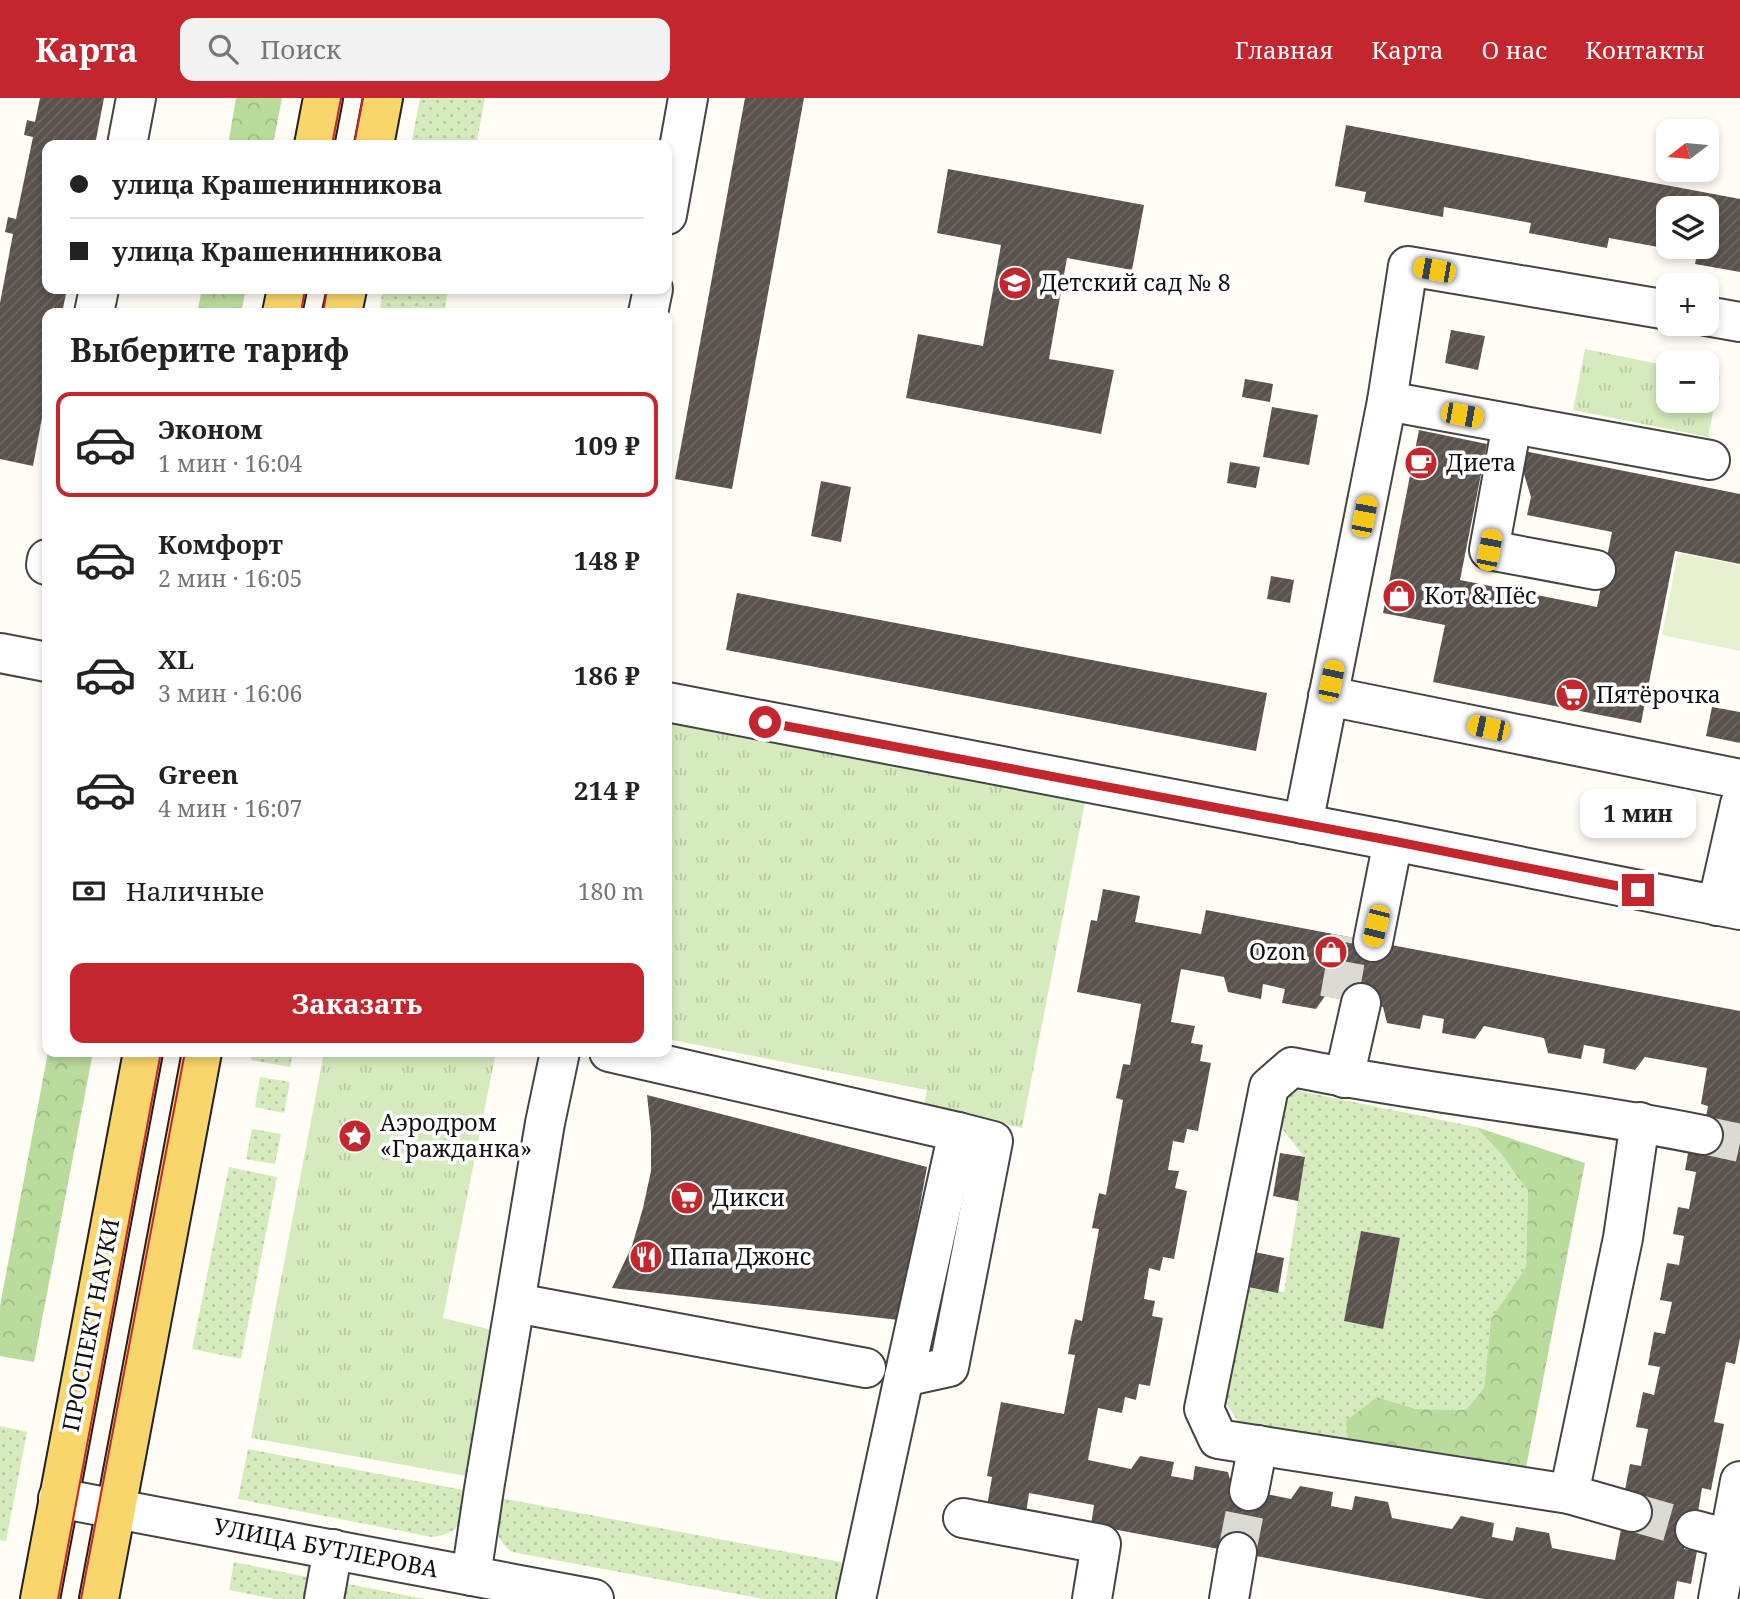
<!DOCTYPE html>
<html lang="ru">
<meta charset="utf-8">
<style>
body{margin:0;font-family:"Noto Serif",serif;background:#f2f2f2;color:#222;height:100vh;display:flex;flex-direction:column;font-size:26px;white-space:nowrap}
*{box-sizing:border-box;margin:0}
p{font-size:23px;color:#767676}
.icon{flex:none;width:38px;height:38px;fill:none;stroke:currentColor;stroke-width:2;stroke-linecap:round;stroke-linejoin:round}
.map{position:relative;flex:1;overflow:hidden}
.side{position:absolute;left:42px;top:210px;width:630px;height:749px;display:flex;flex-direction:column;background:#fff;border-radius:14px;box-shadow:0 4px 10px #0003}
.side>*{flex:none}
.top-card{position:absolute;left:42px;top:42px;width:630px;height:154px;border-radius:14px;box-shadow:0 4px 10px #0003;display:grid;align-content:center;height:154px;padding:0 28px;background:#fff}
.needle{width:46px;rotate:254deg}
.tools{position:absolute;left:1656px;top:21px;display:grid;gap:14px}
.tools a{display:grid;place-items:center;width:63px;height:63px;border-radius:14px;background:#fff;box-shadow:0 4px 10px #0003;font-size:35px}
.end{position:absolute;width:32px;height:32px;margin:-16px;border:9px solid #c4262e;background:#fff;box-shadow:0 0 0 4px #fff}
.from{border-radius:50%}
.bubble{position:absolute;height:49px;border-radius:14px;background:#fff;box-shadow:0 4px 10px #0003;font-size:23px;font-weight:700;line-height:49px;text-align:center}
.car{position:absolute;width:21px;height:42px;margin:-21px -10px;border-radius:9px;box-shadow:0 0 5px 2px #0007;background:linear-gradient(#f5c518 24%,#345 0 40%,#f5c518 0 76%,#345 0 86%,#f5c518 0)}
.top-card b{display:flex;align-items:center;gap:24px;height:66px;font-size:26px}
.top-card b+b{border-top:2px solid #e0e0e0}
.top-card i{width:18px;height:18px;background:#222}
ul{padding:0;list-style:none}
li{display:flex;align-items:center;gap:21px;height:105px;margin:0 14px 10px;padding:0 14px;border:4px solid transparent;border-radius:14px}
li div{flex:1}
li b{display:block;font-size:26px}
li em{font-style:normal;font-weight:700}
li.current{border-color:#c4262e}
li>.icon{width:63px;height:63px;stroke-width:1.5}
h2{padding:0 28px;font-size:32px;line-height:84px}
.pay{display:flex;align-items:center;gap:18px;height:77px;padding:0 28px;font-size:26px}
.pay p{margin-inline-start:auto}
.cta{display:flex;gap:14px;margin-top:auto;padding:14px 28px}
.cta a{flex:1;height:80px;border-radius:14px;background:#c4262e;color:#fff;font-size:28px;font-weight:700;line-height:80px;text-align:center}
header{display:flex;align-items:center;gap:42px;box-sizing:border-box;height:98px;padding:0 35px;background:#c4262e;color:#fff}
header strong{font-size:33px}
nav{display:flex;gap:38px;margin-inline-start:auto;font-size:24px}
.search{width:490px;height:63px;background:#f2f2f2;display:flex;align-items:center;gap:18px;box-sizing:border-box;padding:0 24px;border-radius:14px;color:#767676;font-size:26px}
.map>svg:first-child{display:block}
</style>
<header>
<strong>Карта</strong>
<div class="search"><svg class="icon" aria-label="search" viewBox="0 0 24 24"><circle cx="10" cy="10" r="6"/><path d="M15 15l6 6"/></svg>Поиск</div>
<nav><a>Главная</a><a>Карта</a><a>О нас</a><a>Контакты</a></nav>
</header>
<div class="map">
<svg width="1740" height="1501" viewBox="0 0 1740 1501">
<defs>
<pattern id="grass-dots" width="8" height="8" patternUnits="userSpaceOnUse" patternTransform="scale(1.75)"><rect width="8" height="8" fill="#d5ebbd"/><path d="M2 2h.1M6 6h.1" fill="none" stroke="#b6c8a1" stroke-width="1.8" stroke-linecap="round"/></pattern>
<pattern id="forest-crowns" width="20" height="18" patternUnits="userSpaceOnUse" patternTransform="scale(1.75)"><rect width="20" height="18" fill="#b9dc9c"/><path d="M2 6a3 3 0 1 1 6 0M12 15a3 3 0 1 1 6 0" fill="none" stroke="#9ebc85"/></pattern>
<pattern id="park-tufts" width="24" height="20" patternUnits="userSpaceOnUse" patternTransform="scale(1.75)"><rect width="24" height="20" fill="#d5ebbd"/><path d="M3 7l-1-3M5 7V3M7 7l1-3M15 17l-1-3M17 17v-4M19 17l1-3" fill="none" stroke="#b6c8a1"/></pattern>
<pattern id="building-hatch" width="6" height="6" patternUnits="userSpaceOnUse" patternTransform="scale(1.75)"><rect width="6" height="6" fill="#5a524d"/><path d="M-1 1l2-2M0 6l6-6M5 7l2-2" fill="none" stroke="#6d6662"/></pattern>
</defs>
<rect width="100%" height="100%" fill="#fffdf5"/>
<g fill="url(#grass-dots)" fill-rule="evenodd">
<polygon points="420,0 485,0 476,47 411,47"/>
<polygon points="383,191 448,191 444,215 379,215"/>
<polygon points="253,954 293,954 290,969 251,962"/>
<polygon points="260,979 290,984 284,1015 255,1009"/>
<path d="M 1290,991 L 1476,1029 L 1501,1056 L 1528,1093 L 1526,1169 L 1491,1221 L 1484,1290 L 1466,1312 L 1416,1311 L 1377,1299 L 1348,1346 L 1238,1323 L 1226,1305 L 1245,1189 L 1284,1194 L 1305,1060 L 1281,1029 ZM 1361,1133 L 1400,1140 L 1383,1231 L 1344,1223 Z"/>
<polygon points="252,1031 281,1036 275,1066 246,1061"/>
<polygon points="229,1069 277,1079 241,1261 192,1251"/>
<polygon points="0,1328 27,1334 6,1443 0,1442"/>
<path d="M 248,1351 L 469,1393 C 463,1420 464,1435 432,1439 L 238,1401 Z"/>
<path d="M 494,1399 L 852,1466 L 845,1501 L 764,1501 L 512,1454 C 491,1438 496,1423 494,1399 Z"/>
<polygon points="234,1464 307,1479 305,1501 275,1501 229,1492"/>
<polygon points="348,1486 425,1501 343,1501"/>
</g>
<g fill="url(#forest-crowns)">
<polygon points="236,0 282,0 273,47 228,47"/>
<polygon points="202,191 246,191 241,215 197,215"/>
<polygon points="48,954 93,954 34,1264 0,1258 0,1208"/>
<polygon points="1476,1029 1585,1065 1526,1370 1348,1346 1346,1323 1377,1299 1416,1311 1466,1312 1484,1290 1491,1221 1526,1169 1528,1093 1501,1056"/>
</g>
<g fill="url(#park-tufts)">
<polygon points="1585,251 1668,268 1668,303 1706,303 1706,275 1720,278 1708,339 1573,312"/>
<polygon points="667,625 1085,704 1022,1030 924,1008 927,992 667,941"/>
<polygon points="324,954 496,954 443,1220 496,1233 472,1379 251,1340"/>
</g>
<polygon fill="#e6f2cf" points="1678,455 1740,467 1740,553 1662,537"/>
<g fill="url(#building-hatch)" fill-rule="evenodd">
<polygon points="40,0 104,0 95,47 47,47 47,191 67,191 62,215 47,215 47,293 33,368 0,361 0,205 13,136 5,134 8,119 16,121 33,39 24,37 27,22 35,24"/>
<polygon points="745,0 804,0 732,391 675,381"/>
<path d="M 1346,27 L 1740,101 L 1740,174 L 1695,166 L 1697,156 L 1609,140 L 1607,150 L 1529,135 L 1531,125 L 1444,109 L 1443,119 L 1364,104 L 1366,94 L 1335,88 ZM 1668,110 L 1706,110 L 1706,149 L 1668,149 Z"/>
<polygon points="948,71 1144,107 1132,172 1067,160 1049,261 1114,272 1101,336 906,300 918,236 983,248 1001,147 937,135"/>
<polygon points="1451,232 1485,238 1478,272 1445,265"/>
<polygon points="1245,281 1273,286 1270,304 1242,299"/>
<polygon points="1272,309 1318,317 1309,367 1263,359"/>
<polygon points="1419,332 1487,346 1460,482 1597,509 1612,434 1527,417 1531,399 1521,366 1524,353 1740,396 1740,466 1675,453 1641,625 1433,584 1445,527 1383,515"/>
<polygon points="1230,364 1260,369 1256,390 1227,385"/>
<polygon points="821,383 851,389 841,444 811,438"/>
<polygon points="1271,478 1294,482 1290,505 1267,501"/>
<polygon points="737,495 1267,595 1256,653 726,552"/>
<polygon points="1712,609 1740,614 1740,645 1706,638"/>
<path d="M 1103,791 L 1140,798 L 1135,824 L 1201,836 L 1206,812 L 1740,913 L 1740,1240 L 1735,1266 L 1726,1264 L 1714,1324 L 1724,1326 L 1711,1392 L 1702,1390 L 1695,1432 L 1686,1438 L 1684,1451 L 1697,1453 L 1691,1486 L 1677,1483 L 1674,1501 L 1484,1501 L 1091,1427 L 1094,1407 L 1029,1395 L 1026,1416 L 987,1408 L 992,1379 L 987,1378 L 1001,1304 L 1064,1316 L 1075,1257 L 1068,1256 L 1071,1239 L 1075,1221 L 1082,1223 L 1099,1131 L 1092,1130 L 1099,1095 L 1106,1097 L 1123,1002 L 1116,1000 L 1123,966 L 1130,967 L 1141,906 L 1077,894 L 1091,822 L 1097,823 ZM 1181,871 L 1224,879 L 1228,894 L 1261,901 L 1263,886 L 1285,891 L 1282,905 L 1316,911 L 1325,898 L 1383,909 L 1387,925 L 1420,931 L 1423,917 L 1444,921 L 1442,935 L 1475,941 L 1484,928 L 1544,940 L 1548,955 L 1581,961 L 1584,947 L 1605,951 L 1603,965 L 1635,972 L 1645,959 L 1707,970 L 1701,1006 L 1708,1008 L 1702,1041 L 1691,1039 L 1685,1072 L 1696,1074 L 1689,1111 L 1678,1109 L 1673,1136 L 1684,1138 L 1679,1167 L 1667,1165 L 1660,1202 L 1672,1204 L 1669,1218 L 1665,1236 L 1654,1234 L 1648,1267 L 1660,1269 L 1654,1297 L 1643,1294 L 1636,1329 L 1648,1331 L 1641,1368 L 1630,1366 L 1625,1392 L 1636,1395 L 1631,1424 L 1622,1426 L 1615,1462 L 1552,1450 L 1549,1435 L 1516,1429 L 1513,1443 L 1492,1439 L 1494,1425 L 1461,1418 L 1452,1431 L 1392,1420 L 1388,1404 L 1355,1398 L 1352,1412 L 1331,1408 L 1333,1394 L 1300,1388 L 1291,1401 L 1232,1389 L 1228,1374 L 1195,1368 L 1193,1382 L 1171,1378 L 1174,1364 L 1140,1358 L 1131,1371 L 1088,1362 L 1098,1310 L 1122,1315 L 1125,1299 L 1136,1302 L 1139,1286 L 1150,1288 L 1163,1220 L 1152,1218 L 1155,1203 L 1144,1201 L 1149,1170 L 1160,1173 L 1163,1159 L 1174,1161 L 1187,1093 L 1175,1090 L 1179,1073 L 1168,1072 L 1173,1043 L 1184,1045 L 1187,1031 L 1198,1033 L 1211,965 L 1200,963 L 1203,947 L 1191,945 L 1195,928 L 1171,924 Z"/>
<polygon points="647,997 927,1069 899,1222 612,1190 632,1148 643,1110 651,1073 651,1034"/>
<polygon points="1280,1055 1305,1059 1298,1103 1273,1098"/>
<polygon points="1361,1133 1400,1140 1383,1231 1344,1223"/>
<polygon points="1249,1153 1284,1160 1278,1195 1243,1188"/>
</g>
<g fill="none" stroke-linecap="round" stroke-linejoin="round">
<g stroke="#dbdad3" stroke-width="38" stroke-dasharray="38 19" stroke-linecap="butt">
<polyline points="1339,901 1350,839"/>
<polyline points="1703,1037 1740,1045"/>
<polyline points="1632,1414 1695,1432"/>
<polyline points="1237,1454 1249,1393"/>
</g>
<defs>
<g id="minor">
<polyline points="127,47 136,0"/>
<polyline points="667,117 688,0"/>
<polyline points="94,215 99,191"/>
<polyline points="648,215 653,191"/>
<polyline points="1706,218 1740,224"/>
<polyline points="1387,303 1710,362"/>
<polyline points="1512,326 1489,452 1596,472"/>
<polyline points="46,467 47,461"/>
<polyline points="0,555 47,564"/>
<polyline points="1328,598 1740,681"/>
<polyline points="667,604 1393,743 1740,812"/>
<polyline points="1303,726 1387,303 1408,168 1668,212"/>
<polyline points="1717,808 1740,706"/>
<polyline points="1373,844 1393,743"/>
<polyline points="609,954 958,1034 904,1279"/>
<polyline points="1344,980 1361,905"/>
<polyline points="516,1205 866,1270"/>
<polyline points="1249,1393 1258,1347"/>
<polyline points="1569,1396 1623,1140 1640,1024"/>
<polyline points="58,1400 594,1501"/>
<path d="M 1632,1414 L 1569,1396 L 1218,1341 L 1204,1311 L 1269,989 L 1292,969 C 1428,997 1567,1009 1703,1037"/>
<polyline points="963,1420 1101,1446 1092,1501"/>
<polyline points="1695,1432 1740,1444"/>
<polyline points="471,1478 484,1391 545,1025 560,954"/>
<polyline points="324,1501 333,1451"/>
<polyline points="856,1501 904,1279 949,1269 993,1043 958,1034"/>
<polyline points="1229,1501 1237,1454"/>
<polyline points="1718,1501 1740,1383"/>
</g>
<g id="major">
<polyline points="314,47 323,0"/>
<polyline points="374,47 383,0"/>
<polyline points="282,215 287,191"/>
<polyline points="342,215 347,191"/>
<polyline points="40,1501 143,954"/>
<polyline points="99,1501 202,954"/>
</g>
</defs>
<use href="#minor" stroke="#444" stroke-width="42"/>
<use href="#major" stroke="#222" stroke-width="42"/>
<use href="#minor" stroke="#fff" stroke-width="38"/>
<use href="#major" stroke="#f9d66b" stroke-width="38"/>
<g stroke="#c4262e" stroke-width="2">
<polyline points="332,47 341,0"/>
<polyline points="354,47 363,0"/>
<polyline points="301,215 305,191"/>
<polyline points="323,215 327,191"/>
<polyline points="58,1501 161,954"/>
<polyline points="81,1501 185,954"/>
</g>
</g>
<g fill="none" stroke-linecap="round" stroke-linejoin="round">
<polyline stroke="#c4262e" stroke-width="9" points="765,624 1393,743 1638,792"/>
</g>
<defs>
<symbol id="school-disc" viewBox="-11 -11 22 22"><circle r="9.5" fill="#c4262e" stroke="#fff"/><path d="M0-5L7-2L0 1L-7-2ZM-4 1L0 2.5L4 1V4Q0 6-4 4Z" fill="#fff"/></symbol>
<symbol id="cafe-disc" viewBox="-11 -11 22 22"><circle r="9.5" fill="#c4262e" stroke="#fff"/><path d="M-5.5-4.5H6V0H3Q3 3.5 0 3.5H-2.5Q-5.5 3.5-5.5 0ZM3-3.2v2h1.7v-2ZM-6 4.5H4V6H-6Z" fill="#fff"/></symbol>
<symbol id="shop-disc" viewBox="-11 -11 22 22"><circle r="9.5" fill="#c4262e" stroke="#fff"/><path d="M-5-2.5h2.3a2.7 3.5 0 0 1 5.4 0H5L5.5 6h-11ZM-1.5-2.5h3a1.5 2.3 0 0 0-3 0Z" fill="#fff"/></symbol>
<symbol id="supermarket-disc" viewBox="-11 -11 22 22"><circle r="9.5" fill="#c4262e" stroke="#fff"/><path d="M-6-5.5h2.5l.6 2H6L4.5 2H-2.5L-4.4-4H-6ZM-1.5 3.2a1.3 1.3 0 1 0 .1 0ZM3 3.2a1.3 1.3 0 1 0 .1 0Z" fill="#fff"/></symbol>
<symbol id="sight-disc" viewBox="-11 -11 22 22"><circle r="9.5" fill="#c4262e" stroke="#fff"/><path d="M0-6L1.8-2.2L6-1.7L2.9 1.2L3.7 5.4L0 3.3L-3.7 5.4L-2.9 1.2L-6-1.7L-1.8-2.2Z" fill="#fff"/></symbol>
<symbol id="restaurant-disc" viewBox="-11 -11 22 22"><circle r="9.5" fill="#c4262e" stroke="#fff"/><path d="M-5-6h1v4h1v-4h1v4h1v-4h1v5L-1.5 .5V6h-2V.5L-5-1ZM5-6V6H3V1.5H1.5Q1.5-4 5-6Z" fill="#fff"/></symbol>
</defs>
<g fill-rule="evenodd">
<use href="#school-disc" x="996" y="166" width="38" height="38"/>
<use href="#cafe-disc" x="1402" y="346" width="38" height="38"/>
<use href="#shop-disc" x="1380" y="479" width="38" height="38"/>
<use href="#supermarket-disc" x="1553" y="578" width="38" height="38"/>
<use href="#shop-disc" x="1312" y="835" width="38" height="38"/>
<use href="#sight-disc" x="336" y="1019" width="38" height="38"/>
<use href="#supermarket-disc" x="668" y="1081" width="38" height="38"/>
<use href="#restaurant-disc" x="627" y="1140" width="38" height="38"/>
</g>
<g text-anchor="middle" stroke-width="7" stroke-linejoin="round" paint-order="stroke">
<g font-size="23" fill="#111" stroke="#fff" text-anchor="start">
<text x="1040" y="193">Детский сад № 8</text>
<text x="1446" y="373">Диета</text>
<text x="1424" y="506">Кот &amp; Пёс</text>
<text x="1596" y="605">Пятёрочка</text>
<text x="1306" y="862" text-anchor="end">Ozon</text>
<text x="380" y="1033">Аэродром<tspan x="380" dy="26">«Гражданка»</tspan></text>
<text x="712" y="1108">Дикси</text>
<text x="670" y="1167">Папа Джонс</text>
</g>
<g font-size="23" fill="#111" stroke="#fff">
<text transform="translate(91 1227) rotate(-79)" y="8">ПРОСПЕКТ НАУКИ</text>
<text transform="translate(326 1450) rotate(11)" y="8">УЛИЦА БУТЛЕРОВА</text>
</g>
</g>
</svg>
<div class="tools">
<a><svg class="needle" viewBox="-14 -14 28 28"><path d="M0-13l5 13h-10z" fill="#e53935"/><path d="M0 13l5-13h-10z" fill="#767676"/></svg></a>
<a><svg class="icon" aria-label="layers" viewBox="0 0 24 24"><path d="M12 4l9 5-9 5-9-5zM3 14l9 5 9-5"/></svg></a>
<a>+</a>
<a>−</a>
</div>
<i class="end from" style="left:765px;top:624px"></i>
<i class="end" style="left:1638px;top:792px"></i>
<div class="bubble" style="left:1580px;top:691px;width:116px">1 мин</div>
<i class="car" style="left:1434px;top:172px;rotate:280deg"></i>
<i class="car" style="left:1462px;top:317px;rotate:100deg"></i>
<i class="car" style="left:1364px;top:418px;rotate:11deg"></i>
<i class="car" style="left:1489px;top:452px;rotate:11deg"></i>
<i class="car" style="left:1331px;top:583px;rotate:12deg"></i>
<i class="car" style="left:1488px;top:630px;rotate:282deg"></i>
<i class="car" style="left:1376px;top:828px;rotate:194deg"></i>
<div class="top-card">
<b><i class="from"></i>улица Крашенинникова</b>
<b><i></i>улица Крашенинникова</b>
</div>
<section class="side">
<h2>Выберите тариф</h2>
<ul>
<li class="current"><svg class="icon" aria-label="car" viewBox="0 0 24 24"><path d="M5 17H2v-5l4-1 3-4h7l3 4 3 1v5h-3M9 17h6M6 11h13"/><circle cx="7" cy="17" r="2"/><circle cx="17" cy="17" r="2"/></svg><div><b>Эконом</b><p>1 мин · 16:04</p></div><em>109 ₽</em></li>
<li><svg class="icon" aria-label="car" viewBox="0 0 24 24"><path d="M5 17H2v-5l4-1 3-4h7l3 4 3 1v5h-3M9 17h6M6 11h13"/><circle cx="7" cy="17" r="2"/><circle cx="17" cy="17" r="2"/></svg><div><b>Комфорт</b><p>2 мин · 16:05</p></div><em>148 ₽</em></li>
<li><svg class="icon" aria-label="car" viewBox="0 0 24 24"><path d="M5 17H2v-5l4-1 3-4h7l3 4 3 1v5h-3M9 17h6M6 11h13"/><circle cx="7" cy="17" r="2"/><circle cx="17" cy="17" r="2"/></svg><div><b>XL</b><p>3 мин · 16:06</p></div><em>186 ₽</em></li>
<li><svg class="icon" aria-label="car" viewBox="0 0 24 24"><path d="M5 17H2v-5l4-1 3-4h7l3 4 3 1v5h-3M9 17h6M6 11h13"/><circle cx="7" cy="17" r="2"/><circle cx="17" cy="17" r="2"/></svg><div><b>Green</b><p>4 мин · 16:07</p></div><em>214 ₽</em></li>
</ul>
<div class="pay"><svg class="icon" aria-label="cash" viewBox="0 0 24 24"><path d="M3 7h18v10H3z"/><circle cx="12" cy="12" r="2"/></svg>Наличные<p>180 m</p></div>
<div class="cta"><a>Заказать</a></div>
</section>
</div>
